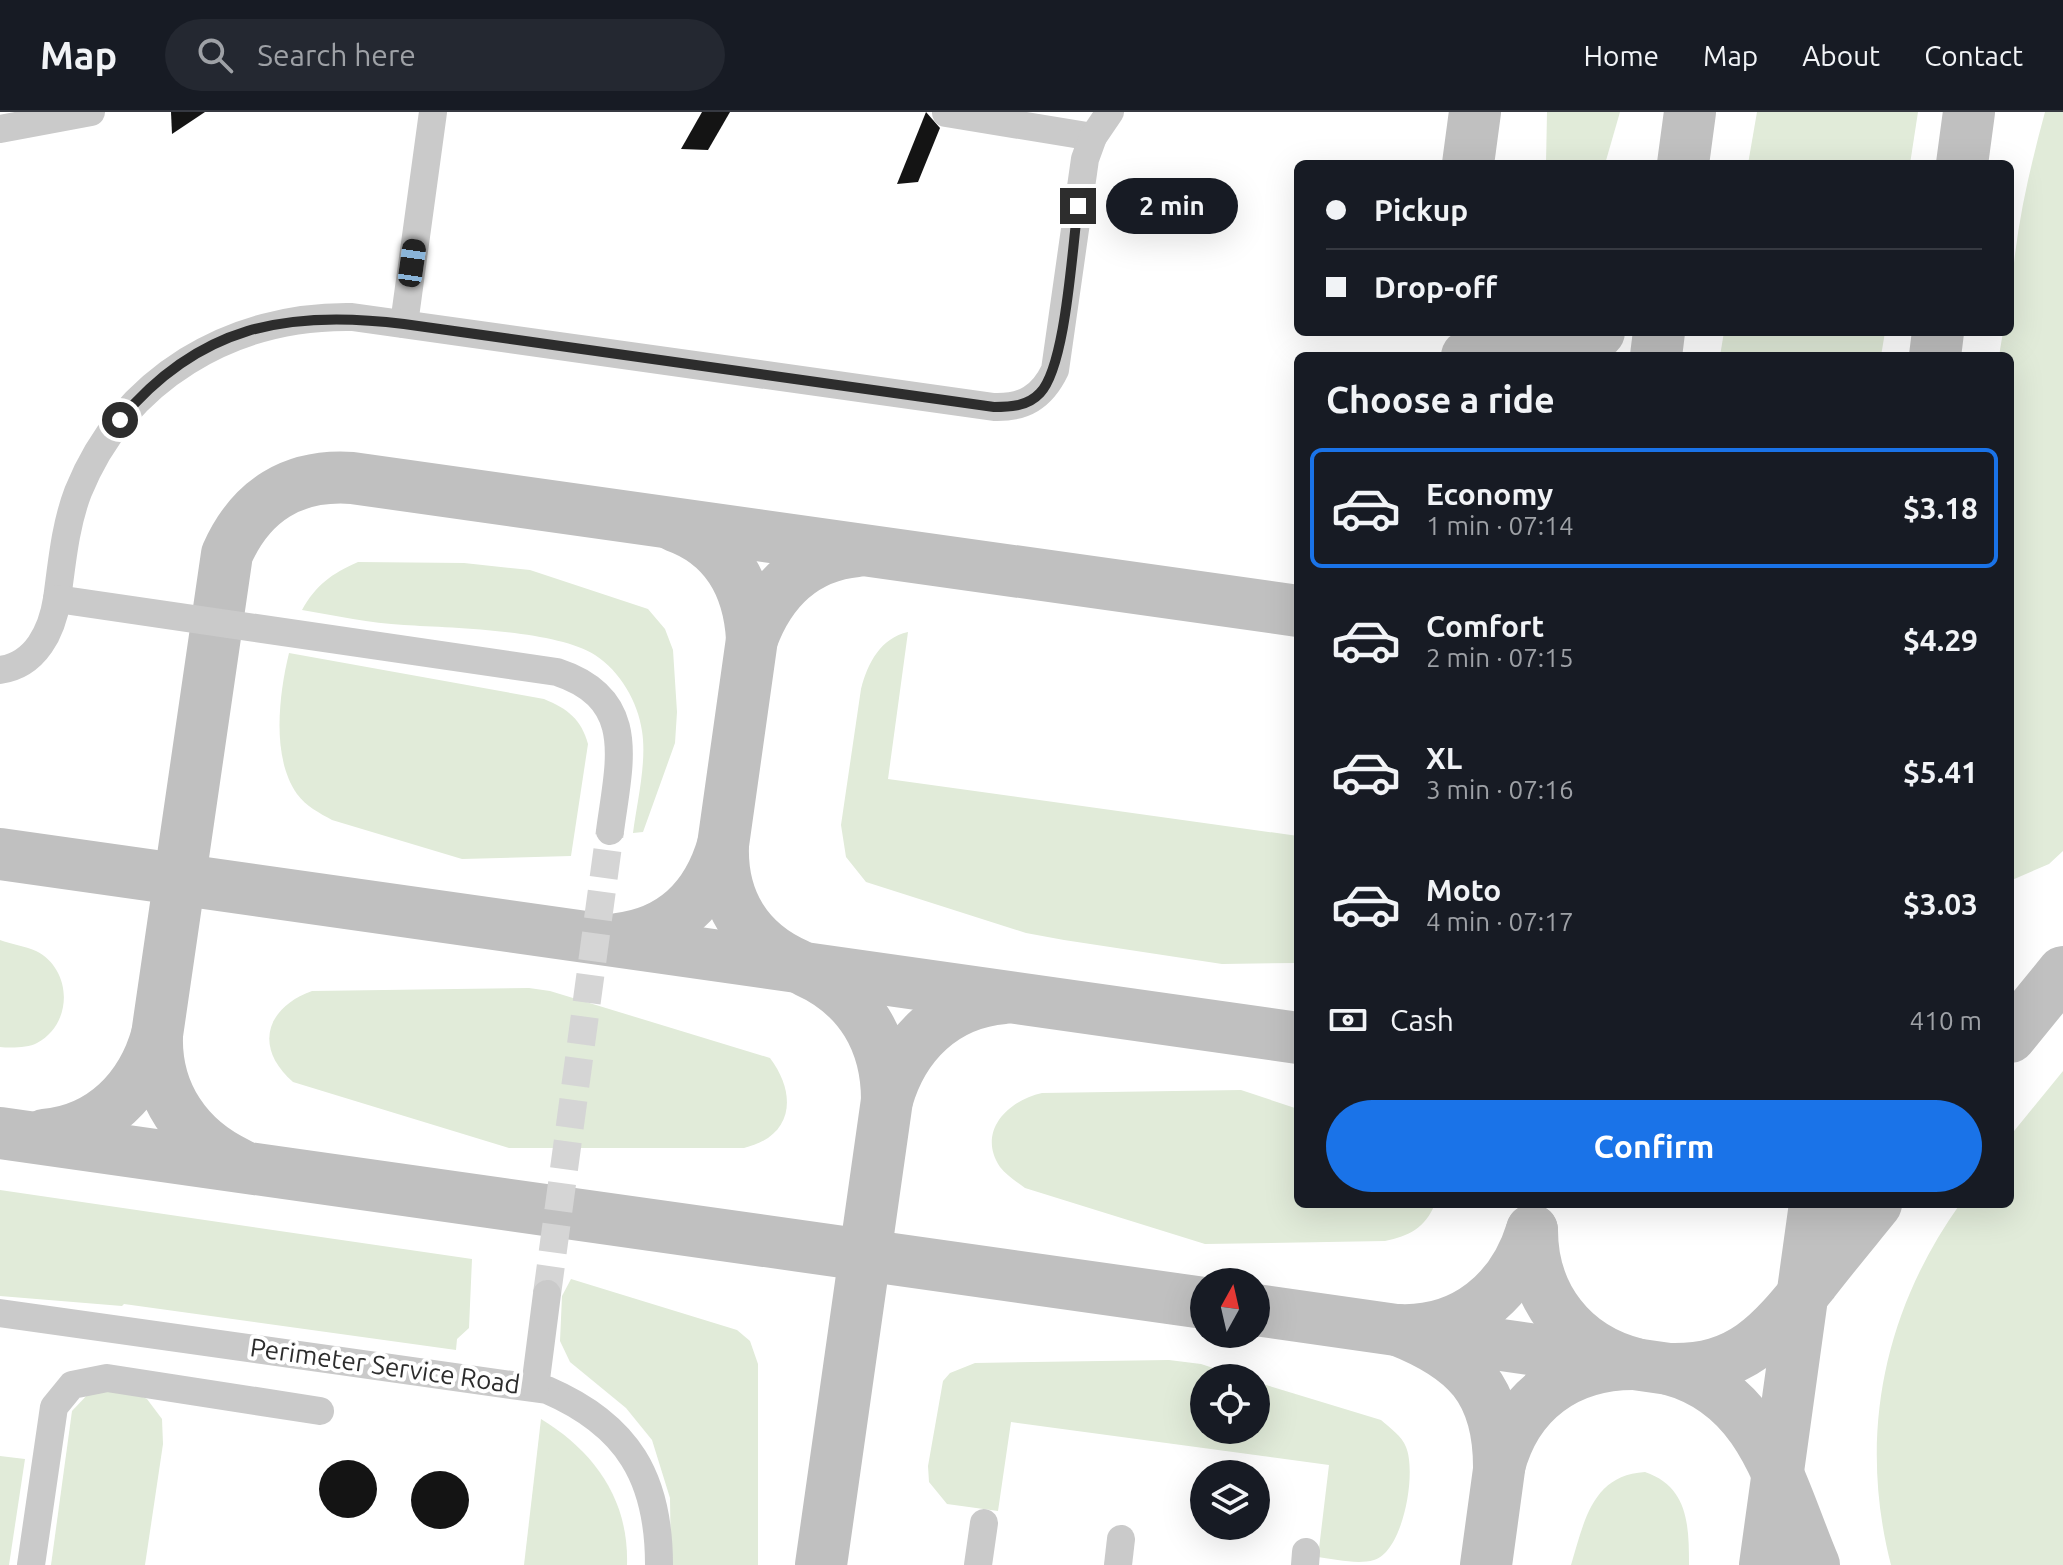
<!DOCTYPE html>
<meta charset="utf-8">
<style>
body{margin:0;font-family:Ubuntu,sans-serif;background:#242831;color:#f1f3f6;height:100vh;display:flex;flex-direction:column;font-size:30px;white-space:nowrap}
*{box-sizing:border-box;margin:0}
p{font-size:26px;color:#9ea1a6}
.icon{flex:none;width:44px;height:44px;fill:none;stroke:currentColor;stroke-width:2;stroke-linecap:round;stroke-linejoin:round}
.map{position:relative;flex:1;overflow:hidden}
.drawer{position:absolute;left:1294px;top:240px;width:720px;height:856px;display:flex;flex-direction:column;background:#171b24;border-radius:12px;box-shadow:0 8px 32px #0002}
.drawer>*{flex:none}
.banner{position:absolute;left:1294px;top:48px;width:720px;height:176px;border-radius:12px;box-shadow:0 8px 32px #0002;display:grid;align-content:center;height:176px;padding:0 32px;background:#171b24}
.needle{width:52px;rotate:8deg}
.tools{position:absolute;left:1190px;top:1156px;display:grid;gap:16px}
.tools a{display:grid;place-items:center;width:80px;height:80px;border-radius:50%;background:#171b24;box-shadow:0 8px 32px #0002;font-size:40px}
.end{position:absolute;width:36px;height:36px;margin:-18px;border:10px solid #2d2d2d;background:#fff;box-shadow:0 0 0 4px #fff}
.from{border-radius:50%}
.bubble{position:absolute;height:56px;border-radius:28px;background:#171b24;box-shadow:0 8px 32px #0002;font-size:26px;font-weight:700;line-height:56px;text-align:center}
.car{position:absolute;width:24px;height:48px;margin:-24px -12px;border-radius:10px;box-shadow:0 0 6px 2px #0007;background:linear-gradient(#222 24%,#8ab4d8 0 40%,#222 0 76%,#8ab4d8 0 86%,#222 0)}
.banner b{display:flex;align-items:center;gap:28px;height:76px;font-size:30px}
.banner b+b{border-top:2px solid #363941}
.banner i{width:20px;height:20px;background:#f1f3f6}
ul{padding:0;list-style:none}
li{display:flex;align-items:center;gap:24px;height:120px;margin:0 16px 12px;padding:0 16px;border:4px solid transparent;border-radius:12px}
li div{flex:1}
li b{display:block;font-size:30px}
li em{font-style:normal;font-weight:700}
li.on{border-color:#1a73e8}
li>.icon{width:72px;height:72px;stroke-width:1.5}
h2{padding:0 32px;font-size:36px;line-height:96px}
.pay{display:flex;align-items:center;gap:20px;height:88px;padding:0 32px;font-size:30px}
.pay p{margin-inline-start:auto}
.cta{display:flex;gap:16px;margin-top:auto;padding:16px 32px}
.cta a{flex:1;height:92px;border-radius:48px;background:#1a73e8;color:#fff;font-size:32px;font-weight:700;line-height:92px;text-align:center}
header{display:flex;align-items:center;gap:48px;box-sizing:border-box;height:112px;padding:0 40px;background:#171b24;border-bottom:2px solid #363941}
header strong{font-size:38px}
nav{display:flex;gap:44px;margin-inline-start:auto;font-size:28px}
.search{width:560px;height:72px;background:#242831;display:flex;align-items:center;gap:20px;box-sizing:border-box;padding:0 28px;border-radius:44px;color:#9ea1a6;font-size:30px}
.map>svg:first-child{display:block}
</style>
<header>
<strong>Map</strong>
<div class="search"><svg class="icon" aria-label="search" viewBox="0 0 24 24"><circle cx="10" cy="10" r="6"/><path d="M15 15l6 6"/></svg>Search here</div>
<nav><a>Home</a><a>Map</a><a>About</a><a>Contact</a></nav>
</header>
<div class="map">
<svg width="2063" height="1453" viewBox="0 0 2063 1453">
<rect width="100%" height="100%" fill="#fff"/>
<g fill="#e1ebd9">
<polygon points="1547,0 1620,0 1605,52 1546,52"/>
<polygon points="1757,0 1918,0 1910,52 1748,52"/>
<path d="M 2045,0 L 2063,0 L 2063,739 L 2049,752 L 2012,768 L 2010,244 L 1999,244 L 2003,220 L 2010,220 C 2010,143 2025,74 2045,0 Z"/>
<polygon points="1724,220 1885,220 1881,244 1720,244"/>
<path d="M 358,450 L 464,451 L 530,458 L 648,497 L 665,517 L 673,538 L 677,600 L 675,631 L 643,720 L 633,721 C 637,690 647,650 642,619 C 638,590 620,559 595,543 C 556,518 453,516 404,513 C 370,511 336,504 302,498 C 316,473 331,462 358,450 Z"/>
<path d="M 908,520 L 888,667 L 1298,724 L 1298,851 L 1222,852 L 1064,828 L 1026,821 L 866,770 L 846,745 L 841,713 L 861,577 C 868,550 881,526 908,520 Z"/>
<path d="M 289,541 L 544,587 C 568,597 581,607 588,632 L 571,744 L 462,747 L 332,708 C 319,701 306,694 297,682 C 271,645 279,582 289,541 Z"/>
<path d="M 0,828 C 11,832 25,834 36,839 C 72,857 74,911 37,931 C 28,936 10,936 0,935 Z"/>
<path d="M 529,876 L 550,879 L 770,946 C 797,982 794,1024 744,1036 L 509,1036 L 293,970 C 254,936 265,896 312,879 Z"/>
<path d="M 2063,959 L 2063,1453 L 1891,1453 C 1858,1325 1883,1200 1960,1092 L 2010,1092 L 2010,1024 Z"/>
<path d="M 1241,978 L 1298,997 L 1298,1092 L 1435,1092 C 1425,1116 1409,1124 1385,1129 L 1205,1132 L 1025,1076 C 1017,1070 1006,1063 1000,1055 C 976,1019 1009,988 1042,981 Z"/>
<polygon points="0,1078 472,1147 469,1216 457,1227 456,1238 124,1192 122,1194 0,1184"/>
<polygon points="571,1167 737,1218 750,1229 758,1252 758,1453 671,1453 670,1386 652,1328 626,1296 570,1250 560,1229 562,1184"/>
<path d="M 1169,1248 L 1201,1252 L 1244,1266 L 1204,1266 L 1204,1318 L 1256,1318 L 1256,1270 L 1381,1308 C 1390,1316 1402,1324 1406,1335 C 1417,1361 1403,1440 1374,1448 C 1357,1453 1335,1447 1318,1445 L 1329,1353 L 1011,1310 L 998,1399 L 947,1392 L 929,1370 L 928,1354 L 943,1269 L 950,1261 L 975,1251 Z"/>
<polygon points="90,1280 132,1280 147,1287 162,1307 163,1332 145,1453 51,1453 72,1299"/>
<path d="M 541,1307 C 595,1340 629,1388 627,1453 L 524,1453 Z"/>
<polygon points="0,1344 25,1347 9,1453 0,1453"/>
<path d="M 1645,1360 C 1688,1375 1689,1412 1689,1453 L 1571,1453 C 1584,1410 1592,1363 1645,1360 Z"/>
</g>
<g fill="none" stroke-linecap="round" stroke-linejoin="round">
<g stroke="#c0c0c0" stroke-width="52">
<polyline points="1468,52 1475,0"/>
<polyline points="1683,52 1690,0"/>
<polyline points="1962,52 1969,0"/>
<polyline points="1467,244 1501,230 1523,230 1499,220"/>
<polyline points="1571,244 1536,231 1574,229 1599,220"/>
<polyline points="1656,244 1659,220"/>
<polyline points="1935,244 1938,220"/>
<path d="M 675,414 C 726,432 749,475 752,527 C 770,478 804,444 857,439"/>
<polyline points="723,733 752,527"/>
<polyline points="0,742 1298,926"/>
<path d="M 617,827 C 673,821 708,785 723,733 C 721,788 747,831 798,853"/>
<path d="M 806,859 C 860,883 887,930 887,988 C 903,932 944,891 1004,886"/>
<path d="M 157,923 L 227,442 C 251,388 293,362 352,366 L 1298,499"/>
<polyline points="2010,925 2063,860"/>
<polyline points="0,1021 1204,1191"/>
<path d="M 44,1023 C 102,1018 142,977 157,923 C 155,981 187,1028 239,1052"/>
<path d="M 1256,1198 L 1669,1257 C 1742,1259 1771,1222 1814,1169 C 1834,1143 1855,1118 1876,1092"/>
<path d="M 1669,1257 C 1763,1282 1780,1373 1814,1453"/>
<path d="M 1499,1355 C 1516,1289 1567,1251 1636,1252 C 1572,1236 1532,1184 1532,1118"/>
<path d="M 1499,1355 C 1499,1278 1466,1245 1398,1218 C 1464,1221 1513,1180 1532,1118"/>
<polyline points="821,1453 887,988"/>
<polyline points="1486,1453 1504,1321"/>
<polyline points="1765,1453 1815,1092"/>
</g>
</g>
<g fill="#141414">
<polygon points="171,0 205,0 172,22"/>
<polygon points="702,0 730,0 708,38 681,37"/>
<polygon points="926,0 940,16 918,70 897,72"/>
<circle cx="348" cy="1377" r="29"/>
<circle cx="440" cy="1388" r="29"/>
</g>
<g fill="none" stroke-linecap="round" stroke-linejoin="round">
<polyline stroke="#d5d5d5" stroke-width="28" stroke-dasharray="28 14" stroke-linecap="butt" points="547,1182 610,719"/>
<g stroke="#cacaca" stroke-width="28">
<polyline points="946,1 1093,25"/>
<polyline points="0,17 91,0"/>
<polyline points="404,212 433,0"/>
<path d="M 57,487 C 62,451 65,414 78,380 C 124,266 232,203 352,205 L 994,295 C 1024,296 1042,285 1055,258 L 1085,47 L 1093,25 L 1110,0"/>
<path d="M 0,558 C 36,553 52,519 57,487 L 557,560 C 639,587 619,650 610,719"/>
<path d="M 0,1201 L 547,1278 C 628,1313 659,1366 659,1453"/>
<polyline points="535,1275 547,1182"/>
<polyline points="31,1453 54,1295 72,1273 107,1266 320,1299"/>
<polyline points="978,1453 984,1411"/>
<polyline points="1118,1453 1121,1427"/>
<polyline points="1305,1453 1306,1440"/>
</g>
</g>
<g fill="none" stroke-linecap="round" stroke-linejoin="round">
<path stroke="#2d2d2d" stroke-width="10" d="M 120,308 C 198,214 287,197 404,212 L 994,295 C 1011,295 1028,294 1040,281 C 1066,254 1072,136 1078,94"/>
</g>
<g text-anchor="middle" stroke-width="8" stroke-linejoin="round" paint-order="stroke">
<g font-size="26" fill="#2d2d2d" stroke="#fff">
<text transform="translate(385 1254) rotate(8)" y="9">Perimeter Service Road</text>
</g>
</g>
</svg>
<div class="tools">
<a><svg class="needle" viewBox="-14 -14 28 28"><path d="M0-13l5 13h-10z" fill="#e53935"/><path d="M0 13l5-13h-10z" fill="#9ea1a6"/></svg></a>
<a><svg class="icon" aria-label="locate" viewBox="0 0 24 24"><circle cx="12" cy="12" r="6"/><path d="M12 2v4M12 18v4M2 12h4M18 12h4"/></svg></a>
<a><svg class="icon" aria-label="layers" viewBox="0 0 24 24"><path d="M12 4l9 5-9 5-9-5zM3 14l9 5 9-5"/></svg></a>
</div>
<i class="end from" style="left:120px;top:308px"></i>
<i class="end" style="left:1078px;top:94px"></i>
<div class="bubble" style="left:1106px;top:66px;width:132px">2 min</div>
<i class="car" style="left:412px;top:151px;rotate:8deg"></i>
<div class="banner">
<b><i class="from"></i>Pickup</b>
<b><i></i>Drop-off</b>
</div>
<section class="drawer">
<h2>Choose a ride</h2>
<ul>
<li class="on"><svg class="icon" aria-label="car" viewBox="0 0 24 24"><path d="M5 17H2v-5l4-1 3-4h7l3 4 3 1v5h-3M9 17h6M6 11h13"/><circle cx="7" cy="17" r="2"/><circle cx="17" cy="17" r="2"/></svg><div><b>Economy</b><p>1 min · 07:14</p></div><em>$3.18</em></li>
<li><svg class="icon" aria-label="car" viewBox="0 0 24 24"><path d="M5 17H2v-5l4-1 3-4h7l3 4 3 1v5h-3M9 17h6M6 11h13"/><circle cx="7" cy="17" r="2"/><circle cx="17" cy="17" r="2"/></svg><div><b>Comfort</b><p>2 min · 07:15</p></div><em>$4.29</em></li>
<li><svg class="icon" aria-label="car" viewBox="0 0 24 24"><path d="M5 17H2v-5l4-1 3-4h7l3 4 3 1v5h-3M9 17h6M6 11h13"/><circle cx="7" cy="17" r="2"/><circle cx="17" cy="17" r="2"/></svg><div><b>XL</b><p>3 min · 07:16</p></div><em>$5.41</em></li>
<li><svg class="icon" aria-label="car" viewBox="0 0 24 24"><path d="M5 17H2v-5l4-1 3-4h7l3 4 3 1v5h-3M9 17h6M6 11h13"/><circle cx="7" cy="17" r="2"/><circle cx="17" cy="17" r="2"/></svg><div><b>Moto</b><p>4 min · 07:17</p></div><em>$3.03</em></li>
</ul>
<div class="pay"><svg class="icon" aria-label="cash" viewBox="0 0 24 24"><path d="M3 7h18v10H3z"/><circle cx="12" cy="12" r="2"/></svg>Cash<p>410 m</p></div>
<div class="cta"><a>Confirm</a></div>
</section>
</div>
